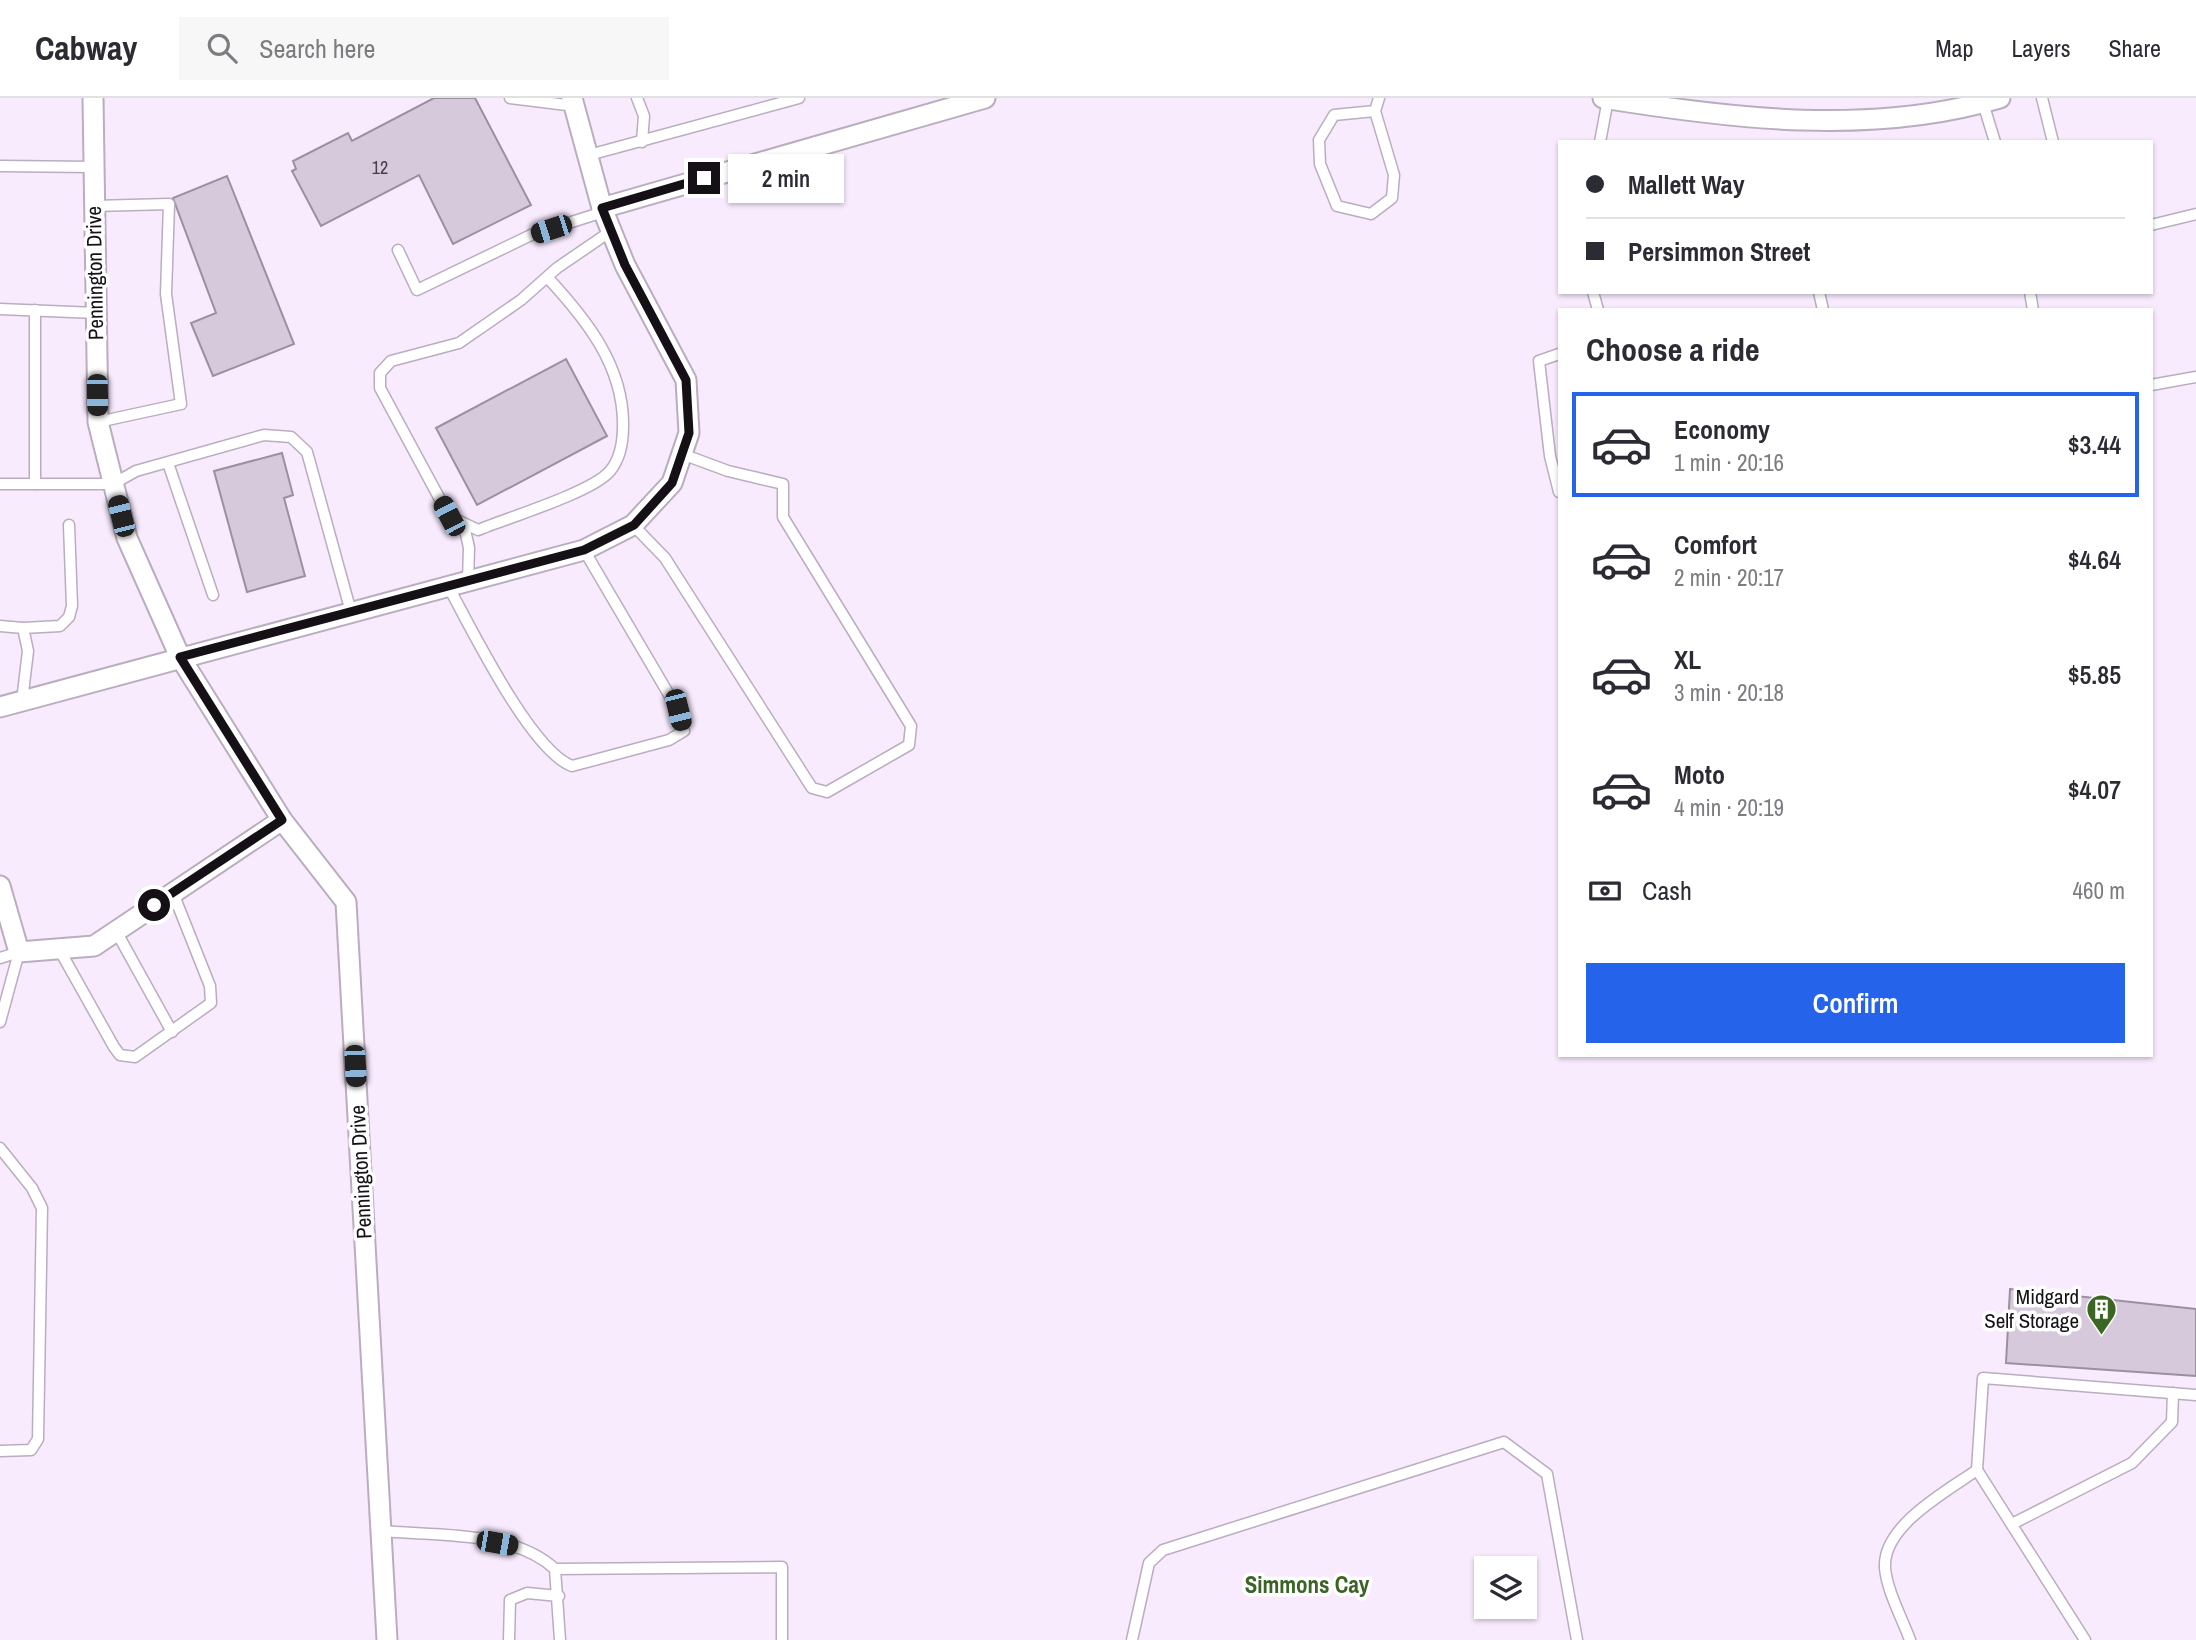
<!DOCTYPE html>
<meta charset="utf-8">
<style>
body{margin:0;font-family:"Archivo Narrow",sans-serif;background:#f7f7f7;color:#2b2b33;height:100vh;display:flex;flex-direction:column;font-size:26px;white-space:nowrap}
*{box-sizing:border-box;margin:0}
p{font-size:23px;color:#7c7c81}
.icon{flex:none;width:38px;height:38px;fill:none;stroke:currentColor;stroke-width:2;stroke-linecap:round;stroke-linejoin:round}
.map{position:relative;flex:1;overflow:hidden}
.details{position:absolute;left:1558px;top:210px;width:595px;height:749px;display:flex;flex-direction:column;background:#fff;border-radius:0px;box-shadow:0 2px 5px #0004}
.details>*{flex:none}
.top-card{position:absolute;left:1558px;top:42px;width:595px;height:154px;border-radius:0px;box-shadow:0 2px 5px #0004;display:grid;align-content:center;height:154px;padding:0 28px;background:#fff}
.fabs{position:absolute;left:1474px;top:1458px;display:grid;gap:14px}
.fabs a{display:grid;place-items:center;width:63px;height:63px;border-radius:0px;background:#fff;box-shadow:0 2px 5px #0004;font-size:35px}
.end{position:absolute;width:32px;height:32px;margin:-16px;border:9px solid #141016;background:#fff;box-shadow:0 0 0 4px #fff}
.from{border-radius:50%}
.bubble{position:absolute;height:49px;border-radius:0px;background:#fff;box-shadow:0 2px 5px #0004;font-size:23px;font-weight:600;line-height:49px;text-align:center}
.car{position:absolute;width:21px;height:42px;margin:-21px -10px;border-radius:9px;box-shadow:0 0 5px 2px #0007;background:linear-gradient(#222 24%,#8ab4d8 0 40%,#222 0 76%,#8ab4d8 0 86%,#222 0)}
.top-card b{display:flex;align-items:center;gap:24px;height:66px;font-size:26px}
.top-card b+b{border-top:2px solid #e1e1e2}
.top-card i{width:18px;height:18px;background:#2b2b33}
ul{padding:0;list-style:none}
li{display:flex;align-items:center;gap:21px;height:105px;margin:0 14px 10px;padding:0 14px;border:4px solid transparent;border-radius:0px}
li div{flex:1}
li b{display:block;font-size:26px}
li em{font-style:normal;font-weight:600}
li.active{border-color:#2563eb}
li>.icon{width:63px;height:63px;stroke-width:1.5}
h2{padding:0 28px;font-size:32px;line-height:84px}
.pay{display:flex;align-items:center;gap:18px;height:77px;padding:0 28px;font-size:26px}
.pay p{margin-inline-start:auto}
.button{display:flex;gap:14px;margin-top:auto;padding:14px 28px}
.button a{flex:1;height:80px;border-radius:0px;background:#2563eb;color:#fff;font-size:28px;font-weight:600;line-height:80px;text-align:center}
header{display:flex;align-items:center;gap:42px;box-sizing:border-box;height:98px;padding:0 35px;background:#fff;border-bottom:2px solid #e1e1e2}
header strong{font-size:33px}
nav{display:flex;gap:38px;margin-inline-start:auto;font-size:24px}
.search{width:490px;height:63px;background:#f7f7f7;display:flex;align-items:center;gap:18px;box-sizing:border-box;padding:0 24px;border-radius:0px;color:#7c7c81;font-size:26px}
.map>svg:first-child{display:block}
</style>
<header>
<strong>Cabway</strong>
<div class="search"><svg class="icon" aria-label="search" viewBox="0 0 24 24"><circle cx="10" cy="10" r="6"/><path d="M15 15l6 6"/></svg>Search here</div>
<nav><a>Map</a><a>Layers</a><a>Share</a></nav>
</header>
<div class="map">
<svg width="2196" height="1542" viewBox="0 0 2196 1542">
<rect width="100%" height="100%" fill="#f8ebfe"/>
<g fill="#d6c9db" stroke="#9b8fa0" stroke-width="2">
<polygon points="434,0 475,0 531,107 453,146 419,77 321,128 292,73 296,71 293,63 348,35 352,43"/>
<polygon points="227,78 294,246 213,278 191,225 216,215 173,100"/>
<polygon points="566,261 607,338 477,407 436,330"/>
<polygon points="282,355 293,397 284,400 305,478 247,494 214,373"/>
<polygon points="2010,1191 2196,1211 2196,1278 2006,1265"/>
</g>
<g fill="none" stroke-linecap="round" stroke-linejoin="round">
<defs>
<g id="lane">
<polyline points="510,0 575,8"/>
<polyline points="637,0 644,18 642,44"/>
<polyline points="2042,0 2053,44"/>
<polyline points="1983,5 1995,44"/>
<polyline points="1375,13 1334,17 1319,42 1320,66 1337,108 1371,116 1392,100 1394,77 1375,13 1379,0"/>
<polyline points="1600,44 1608,1"/>
<polyline points="589,57 799,0"/>
<polyline points="0,68 93,69"/>
<polyline points="94,108 169,106 166,196 181,306 98,324"/>
<polyline points="2151,127 2196,116"/>
<polyline points="398,152 417,192 531,137 603,114"/>
<path d="M 547,179 C 586,221 624,268 623,328 C 623,344 621,360 610,373 C 593,394 507,420 478,432 L 449,418 L 380,290 L 380,275 L 391,263 L 459,245 L 521,202 L 557,170 L 611,133"/>
<polyline points="1593,194 1598,212"/>
<polyline points="1819,194 1823,212"/>
<polyline points="2030,194 2033,212"/>
<polyline points="0,211 96,215"/>
<polyline points="35,212 35,386"/>
<polyline points="1559,256 1539,263 1550,358 1559,394"/>
<polyline points="2151,287 2196,279"/>
<polyline points="168,365 213,497"/>
<polyline points="0,386 113,386 136,373 264,337 291,339 307,354 351,514"/>
<polyline points="464,427 469,450 468,483"/>
<polyline points="633,427 665,460 812,690 827,694 909,647 911,628 783,419 783,386 728,373 682,356"/>
<path d="M 448,488 C 471,530 531,653 572,668 L 669,642 L 684,633 L 678,612 L 584,452"/>
<polyline points="0,528 23,530 28,553 22,603"/>
<polyline points="23,530 60,528 69,519 72,508 69,427"/>
<polyline points="116,833 172,934"/>
<polyline points="59,851 114,949 120,957 135,959 211,905 210,888 173,795"/>
<polyline points="0,860 19,854"/>
<polyline points="0,924 19,854"/>
<polyline points="0,1050 32,1090 42,1110 38,1341 31,1352 0,1353"/>
<polyline points="1977,1372 2085,1542"/>
<polyline points="2012,1426 2132,1365 2172,1324 2173,1295"/>
<path d="M 381,1433 C 436,1438 513,1432 555,1471 L 560,1542"/>
<polyline points="555,1471 782,1469 782,1542"/>
<polyline points="509,1542 510,1502 527,1495 559,1498"/>
<polyline points="1132,1542 1149,1465 1163,1452 1504,1344 1547,1376 1577,1542"/>
<path d="M 1910,1542 C 1902,1520 1887,1493 1885,1470 C 1882,1428 1947,1393 1977,1372 L 1983,1280 L 2196,1297"/>
</g>
<g id="street">
<polyline points="93,0 98,324 127,440 180,559 282,722 346,804 387,1542"/>
<path d="M 1603,0 C 1733,21 1873,38 2000,0"/>
<polyline points="602,110 985,0"/>
<polyline points="0,609 584,452 633,427 672,385 689,335 686,282 625,167 602,110 572,0"/>
<polyline points="0,788 19,854 94,848 282,722"/>
</g>
</defs>
<use href="#lane" stroke="#baadbf" stroke-width="13"/>
<use href="#street" stroke="#baadbf" stroke-width="23"/>
<use href="#lane" stroke="#fff" stroke-width="10"/>
<use href="#street" stroke="#fff" stroke-width="19"/>
</g>
<g fill="none" stroke-linecap="round" stroke-linejoin="round">
<polyline stroke="#141016" stroke-width="9" points="154,807 282,722 180,559 584,452 634,427 672,385 689,335 686,282 625,167 602,110 704,80"/>
</g>
<defs>
<symbol id="building-pin" viewBox="-11 -11 22 30"><path d="M0 17L-7.5 6A9.5 9.5 0 1 1 7.5 6Z" fill="#3c6624" stroke="#fefefe"/><path d="M-4-6H4V6H1V3H-1V6H-4ZM-2.5-4.3h1.7v1.8h-1.7ZM.8-4.3h1.7v1.8H.8ZM-2.5-1h1.7V.8h-1.7ZM.8-1h1.7V.8H.8Z" fill="#fff"/></symbol>
</defs>
<g fill-rule="evenodd">
<use href="#building-pin" x="2084" y="1194" width="35" height="47"/>
</g>
<g text-anchor="middle" stroke-width="7" stroke-linejoin="round" paint-order="stroke">
<g font-size="18" fill="#443e47">
<text x="380" y="76">12</text>
</g>
<g font-size="21" fill="#141016" stroke="#fefefe">
<text transform="translate(95 175) rotate(-91)" y="7">Pennington Drive</text>
<text transform="translate(361 1074) rotate(-93)" y="7">Pennington Drive</text>
</g>
<g font-size="21" fill="#141016" stroke="#fefefe" text-anchor="end">
<text x="2079" y="1206">Midgard<tspan x="2079" dy="24">Self Storage</tspan></text>
</g>
<g font-size="23" font-weight="bold" fill="#3c6327" stroke="#fefefe">
<text x="1307" y="1495">Simmons Cay</text>
</g>
</g>
</svg>
<div class="fabs">
<a><svg class="icon" aria-label="layers" viewBox="0 0 24 24"><path d="M12 4l9 5-9 5-9-5zM3 14l9 5 9-5"/></svg></a>
</div>
<i class="end from" style="left:154px;top:807px"></i>
<i class="end" style="left:704px;top:80px"></i>
<div class="bubble" style="left:728px;top:56px;width:116px">2 min</div>
<i class="car" style="left:551px;top:131px;rotate:252deg"></i>
<i class="car" style="left:97px;top:297px;rotate:179deg"></i>
<i class="car" style="left:121px;top:418px;rotate:346deg"></i>
<i class="car" style="left:449px;top:418px;rotate:332deg"></i>
<i class="car" style="left:678px;top:612px;rotate:166deg"></i>
<i class="car" style="left:355px;top:968px;rotate:177deg"></i>
<i class="car" style="left:497px;top:1445px;rotate:100deg"></i>
<div class="top-card">
<b><i class="from"></i>Mallett Way</b>
<b><i></i>Persimmon Street</b>
</div>
<section class="details">
<h2>Choose a ride</h2>
<ul>
<li class="active"><svg class="icon" aria-label="car" viewBox="0 0 24 24"><path d="M5 17H2v-5l4-1 3-4h7l3 4 3 1v5h-3M9 17h6M6 11h13"/><circle cx="7" cy="17" r="2"/><circle cx="17" cy="17" r="2"/></svg><div><b>Economy</b><p>1 min · 20:16</p></div><em>$3.44</em></li>
<li><svg class="icon" aria-label="car" viewBox="0 0 24 24"><path d="M5 17H2v-5l4-1 3-4h7l3 4 3 1v5h-3M9 17h6M6 11h13"/><circle cx="7" cy="17" r="2"/><circle cx="17" cy="17" r="2"/></svg><div><b>Comfort</b><p>2 min · 20:17</p></div><em>$4.64</em></li>
<li><svg class="icon" aria-label="car" viewBox="0 0 24 24"><path d="M5 17H2v-5l4-1 3-4h7l3 4 3 1v5h-3M9 17h6M6 11h13"/><circle cx="7" cy="17" r="2"/><circle cx="17" cy="17" r="2"/></svg><div><b>XL</b><p>3 min · 20:18</p></div><em>$5.85</em></li>
<li><svg class="icon" aria-label="car" viewBox="0 0 24 24"><path d="M5 17H2v-5l4-1 3-4h7l3 4 3 1v5h-3M9 17h6M6 11h13"/><circle cx="7" cy="17" r="2"/><circle cx="17" cy="17" r="2"/></svg><div><b>Moto</b><p>4 min · 20:19</p></div><em>$4.07</em></li>
</ul>
<div class="pay"><svg class="icon" aria-label="cash" viewBox="0 0 24 24"><path d="M3 7h18v10H3z"/><circle cx="12" cy="12" r="2"/></svg>Cash<p>460 m</p></div>
<div class="button"><a>Confirm</a></div>
</section>
</div>
